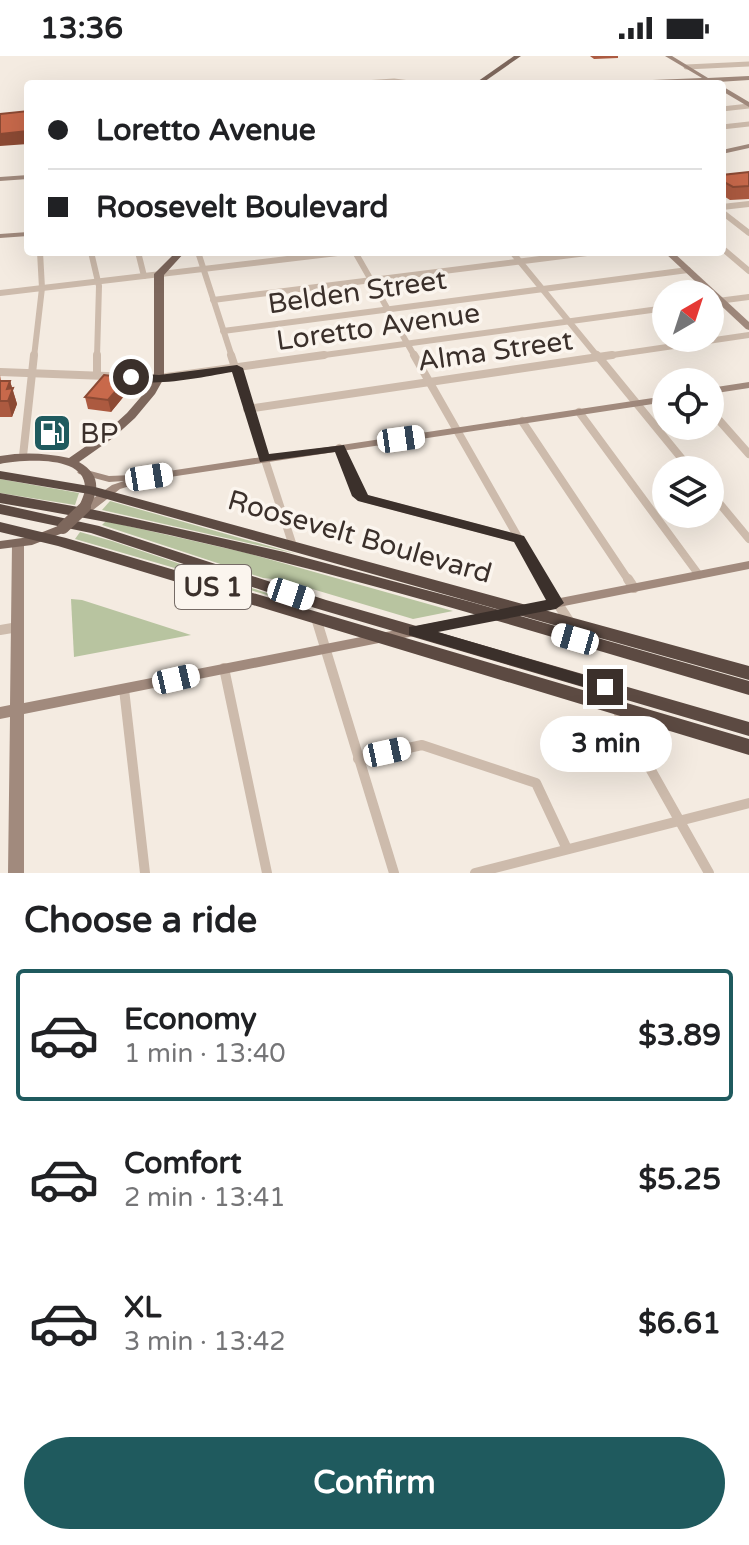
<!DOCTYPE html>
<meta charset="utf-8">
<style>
body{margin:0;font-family:"Varela Round",sans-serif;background:#f6f6f6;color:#202124;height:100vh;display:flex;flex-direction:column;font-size:30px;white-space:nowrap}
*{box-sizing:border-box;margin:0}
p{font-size:26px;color:#757577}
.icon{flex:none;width:44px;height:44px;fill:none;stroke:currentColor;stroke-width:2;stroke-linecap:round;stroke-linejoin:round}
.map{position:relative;height:817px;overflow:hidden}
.drawer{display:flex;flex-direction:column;background:#fff;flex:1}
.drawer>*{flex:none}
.banner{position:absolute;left:24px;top:24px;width:702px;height:176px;border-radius:8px;box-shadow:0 8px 32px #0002;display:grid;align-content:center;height:176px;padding:0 24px;background:#fff}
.needle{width:52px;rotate:39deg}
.controls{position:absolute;left:652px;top:224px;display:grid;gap:16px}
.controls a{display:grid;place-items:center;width:72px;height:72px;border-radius:50%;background:#fff;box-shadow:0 8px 32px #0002;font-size:40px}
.end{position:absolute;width:36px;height:36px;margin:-18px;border:10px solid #3b302b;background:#fff;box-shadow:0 0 0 4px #fff}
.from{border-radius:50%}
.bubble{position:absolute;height:56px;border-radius:28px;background:#fff;box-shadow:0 8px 32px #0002;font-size:26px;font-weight:700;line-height:56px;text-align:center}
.car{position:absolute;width:24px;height:48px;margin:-24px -12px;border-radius:10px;box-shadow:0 0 6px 2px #0007;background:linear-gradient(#fff 24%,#345 0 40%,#fff 0 76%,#345 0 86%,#fff 0)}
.banner b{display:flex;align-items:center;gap:28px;height:76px;font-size:30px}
.banner b+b{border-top:2px solid #e0e0e0}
.banner i{width:20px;height:20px;background:#202124}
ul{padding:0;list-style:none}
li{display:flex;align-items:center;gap:24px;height:132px;margin:0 16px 12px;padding:0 8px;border:4px solid transparent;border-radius:8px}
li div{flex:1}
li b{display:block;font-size:30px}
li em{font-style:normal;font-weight:700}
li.selected{border-color:#1f5a5e}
li>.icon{width:72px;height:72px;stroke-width:1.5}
h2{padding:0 24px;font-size:36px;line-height:96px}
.primary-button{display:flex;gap:16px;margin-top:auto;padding:16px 24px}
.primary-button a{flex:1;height:92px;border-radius:48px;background:#1f5a5e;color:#fff;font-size:32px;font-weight:700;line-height:92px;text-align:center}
.status{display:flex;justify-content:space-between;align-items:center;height:56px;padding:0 40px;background:#fff;direction:ltr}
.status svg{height:22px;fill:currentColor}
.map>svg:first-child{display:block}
</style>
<div class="status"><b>13:36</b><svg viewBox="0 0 49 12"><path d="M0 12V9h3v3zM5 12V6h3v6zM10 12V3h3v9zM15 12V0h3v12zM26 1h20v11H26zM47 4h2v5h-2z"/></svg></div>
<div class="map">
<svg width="749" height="817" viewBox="0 0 749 817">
<rect width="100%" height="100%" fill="#f4ebe1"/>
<g fill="#b8c4a0">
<polygon points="0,423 79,437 75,449 0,437"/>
<polygon points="110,445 297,498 102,454"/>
<polygon points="106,465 247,497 453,555 413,563 282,524 263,522 102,469"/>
<polygon points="80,476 112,485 305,550 75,483"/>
<polygon points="71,543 82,544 191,579 74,601"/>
</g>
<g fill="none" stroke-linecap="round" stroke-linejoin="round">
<g stroke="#cdbbac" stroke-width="5">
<polyline points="686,11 749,8"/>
<polyline points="349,28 394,25 418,28"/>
<polyline points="722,53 749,50"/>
<polyline points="722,71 749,68"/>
</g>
<g stroke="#cdbbac" stroke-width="6">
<polyline points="722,151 749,148"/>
<polyline points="722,156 749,177"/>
<polyline points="722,192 749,215"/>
<polyline points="91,196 99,230 97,301"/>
<polyline points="138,196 144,220"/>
<polyline points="198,196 232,301"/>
<polyline points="355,196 415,301"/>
<polyline points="512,196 598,301"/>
<polyline points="0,237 346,196"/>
<polyline points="213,244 595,196"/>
<polyline points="710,246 749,241"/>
<polyline points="223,275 688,214"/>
<polyline points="34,301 42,232 40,196"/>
<polyline points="310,301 666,252"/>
<polyline points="599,301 749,279"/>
</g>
<g stroke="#cdbbac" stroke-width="8">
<polyline points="231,299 293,490"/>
<polyline points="414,299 543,525"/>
<polyline points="597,299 691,414"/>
<polyline points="0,316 159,322 324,299"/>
<polyline points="97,319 97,299"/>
<polyline points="247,353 612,299"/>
<polyline points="710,354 749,398"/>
<polyline points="579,356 699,519"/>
<polyline points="522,365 629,525"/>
<polyline points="339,392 363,442 519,483"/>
<polyline points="23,400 34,299"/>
<polyline points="710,436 749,483"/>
</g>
<g stroke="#cdbbac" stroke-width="10">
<polyline points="542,523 569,565"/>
<polyline points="628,523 634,532"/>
<polyline points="316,562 394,817"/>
<polyline points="0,574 18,571"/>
<polyline points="224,612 267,817"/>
<polyline points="124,633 145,817"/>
<polyline points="616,652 709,817"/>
<polyline points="358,703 422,689 536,727 567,793"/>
<polyline points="475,817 749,747"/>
</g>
<g fill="#a18a7d" fill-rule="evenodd">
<polygon points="665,0 672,0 708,22 749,20 749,24 702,27 600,28 603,26 702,22"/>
<polygon points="722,30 749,46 749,51 722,35"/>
<polygon points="749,88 749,92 722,98 722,94"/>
<polygon points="28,119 28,123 0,125 0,121"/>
<polygon points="28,176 28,180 0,182 0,178"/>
<polygon points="664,196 673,196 749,266 749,274 746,273"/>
<polygon points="749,326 749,332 710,338 710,332"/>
<polygon points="666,340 666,346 150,424 120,433 93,454 85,454 83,451 85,448 112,429 124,425 109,426 79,418 77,416 83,413 109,420 133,419 134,422 149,418"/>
<polygon points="18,484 22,485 24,488 24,647 749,505 749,513 24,658 24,817 8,817 10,661 0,663 0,651 10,649 12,488 14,485"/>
</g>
<g fill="#7d675c" fill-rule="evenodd">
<polygon points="514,0 521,0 481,28 474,28"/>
<path d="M 176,196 L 185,196 L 164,219 L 164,322 L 155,338 L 135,362 L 113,382 L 79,406 C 101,419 99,433 89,454 L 81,454 L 79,451 C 81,445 85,438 85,432 C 86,398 21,404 0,408 L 0,400 C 24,396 45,397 69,402 L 105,377 L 127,357 L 146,335 L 154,322 L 154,218 Z"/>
<polygon points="63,468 68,469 69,472 68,475 32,489 0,493 0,485 30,481"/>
</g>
<g fill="#5c4a42" fill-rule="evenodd">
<polygon points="0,415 95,431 749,610 749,624 89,438 0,423"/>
<path d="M 0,437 L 95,454 L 284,496 L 471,546 L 749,625 L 749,639 C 564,585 379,527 191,484 C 128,469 64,458 0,447 Z"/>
<polygon points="0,448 99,470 326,544 749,666 749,680 315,552 91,477 0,458"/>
<polygon points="0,466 66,482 749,683 749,699 58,490 0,476"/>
</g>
<polyline stroke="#7d675c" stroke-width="12" points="63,472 85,451"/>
</g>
<g fill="#ac5a40">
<polygon points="590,0 618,0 618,2 594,3"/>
<polygon points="749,116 749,143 730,144 722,139 722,119"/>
<polygon points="0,319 1,325 10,325 17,348 12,361 0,361"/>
<polygon points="129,334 111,356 88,353 85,341"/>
</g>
<g fill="#8c4a34">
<polygon points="28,75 28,88 0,90 0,78"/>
<polygon points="127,322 129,334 111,356 108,344"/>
<polygon points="10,325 17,348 12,361 8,345 7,333"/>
</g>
<g fill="#c8694b" stroke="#8c4a34" stroke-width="2">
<polygon points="28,55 28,75 0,78 0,58"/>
<polygon points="749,116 749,130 733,131 722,125 722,119"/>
<polygon points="104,319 127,322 108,344 85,341"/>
<polygon points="0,325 10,325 7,333 13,332 8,345 0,345"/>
</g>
<path fill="#3b302b" d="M 237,309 L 243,312 L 269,398 L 344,389 L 368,439 L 524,480 L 564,547 L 556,553 L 438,576 L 611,627 L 613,631 L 611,635 L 605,637 L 409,579 L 409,571 L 415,570 L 546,544 L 514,486 L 358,445 L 352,440 L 335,396 L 260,406 L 232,316 C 207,320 146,334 126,321 L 131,317 L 159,319 Z"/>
<defs>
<symbol id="fuel-square" viewBox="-11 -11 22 22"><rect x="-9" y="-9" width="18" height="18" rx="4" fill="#1f5a5e" stroke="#fbf5ee"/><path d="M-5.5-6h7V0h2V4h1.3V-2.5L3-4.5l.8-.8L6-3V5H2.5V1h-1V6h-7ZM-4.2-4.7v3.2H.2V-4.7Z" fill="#fff"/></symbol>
</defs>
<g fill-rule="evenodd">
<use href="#fuel-square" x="30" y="355" width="44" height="44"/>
</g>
<g text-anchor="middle" stroke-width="7" stroke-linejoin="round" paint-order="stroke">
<rect fill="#fbf5ee" stroke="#756b66" stroke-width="2" x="175" y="509" width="76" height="44" rx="6"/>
<g font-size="26" font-weight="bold" fill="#3b302b">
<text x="213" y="540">US 1</text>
</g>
<g font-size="28" fill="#3b302b" stroke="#fbf5ee">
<text transform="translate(357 235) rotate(-8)" y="10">Belden Street</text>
<text transform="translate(378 270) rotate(-8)" y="10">Loretto Avenue</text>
<text transform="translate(495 294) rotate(-8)" y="10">Alma Street</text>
<text transform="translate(360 480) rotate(16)" y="10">Roosevelt Boulevard</text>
</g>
<g font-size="28" fill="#3b302b" stroke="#fbf5ee" text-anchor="start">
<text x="80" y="387">BP</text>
</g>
</g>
</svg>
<div class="controls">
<a><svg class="needle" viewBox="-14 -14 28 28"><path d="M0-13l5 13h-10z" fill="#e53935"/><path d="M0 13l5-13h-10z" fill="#757577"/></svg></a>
<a><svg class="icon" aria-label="locate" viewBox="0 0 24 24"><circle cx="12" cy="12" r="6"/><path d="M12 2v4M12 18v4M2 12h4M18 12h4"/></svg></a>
<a><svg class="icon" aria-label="layers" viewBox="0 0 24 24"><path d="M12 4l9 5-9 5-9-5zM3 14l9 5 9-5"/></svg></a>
</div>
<i class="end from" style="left:131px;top:321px"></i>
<i class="end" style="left:605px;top:631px"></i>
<div class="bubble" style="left:540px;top:660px;width:132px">3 min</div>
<i class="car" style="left:401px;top:383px;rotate:82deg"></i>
<i class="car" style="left:149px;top:421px;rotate:81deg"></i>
<i class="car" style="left:291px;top:538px;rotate:108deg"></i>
<i class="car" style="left:575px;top:583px;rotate:286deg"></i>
<i class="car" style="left:176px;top:623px;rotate:77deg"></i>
<i class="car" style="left:387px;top:696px;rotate:78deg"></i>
<div class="banner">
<b><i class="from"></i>Loretto Avenue</b>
<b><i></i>Roosevelt Boulevard</b>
</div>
</div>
<section class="drawer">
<h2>Choose a ride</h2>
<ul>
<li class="selected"><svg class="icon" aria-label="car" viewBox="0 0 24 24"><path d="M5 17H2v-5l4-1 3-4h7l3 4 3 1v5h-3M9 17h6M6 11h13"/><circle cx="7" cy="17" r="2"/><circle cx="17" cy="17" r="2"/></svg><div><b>Economy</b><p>1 min · 13:40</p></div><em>$3.89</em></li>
<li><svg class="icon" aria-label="car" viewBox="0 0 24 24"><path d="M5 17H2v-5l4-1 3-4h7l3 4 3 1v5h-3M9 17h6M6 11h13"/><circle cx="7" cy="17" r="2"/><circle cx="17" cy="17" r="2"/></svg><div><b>Comfort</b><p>2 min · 13:41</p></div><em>$5.25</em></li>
<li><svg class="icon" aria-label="car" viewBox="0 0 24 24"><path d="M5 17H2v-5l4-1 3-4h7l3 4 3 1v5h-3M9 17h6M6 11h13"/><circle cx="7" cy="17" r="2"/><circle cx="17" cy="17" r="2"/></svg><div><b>XL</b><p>3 min · 13:42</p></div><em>$6.61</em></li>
</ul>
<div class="primary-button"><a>Confirm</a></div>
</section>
